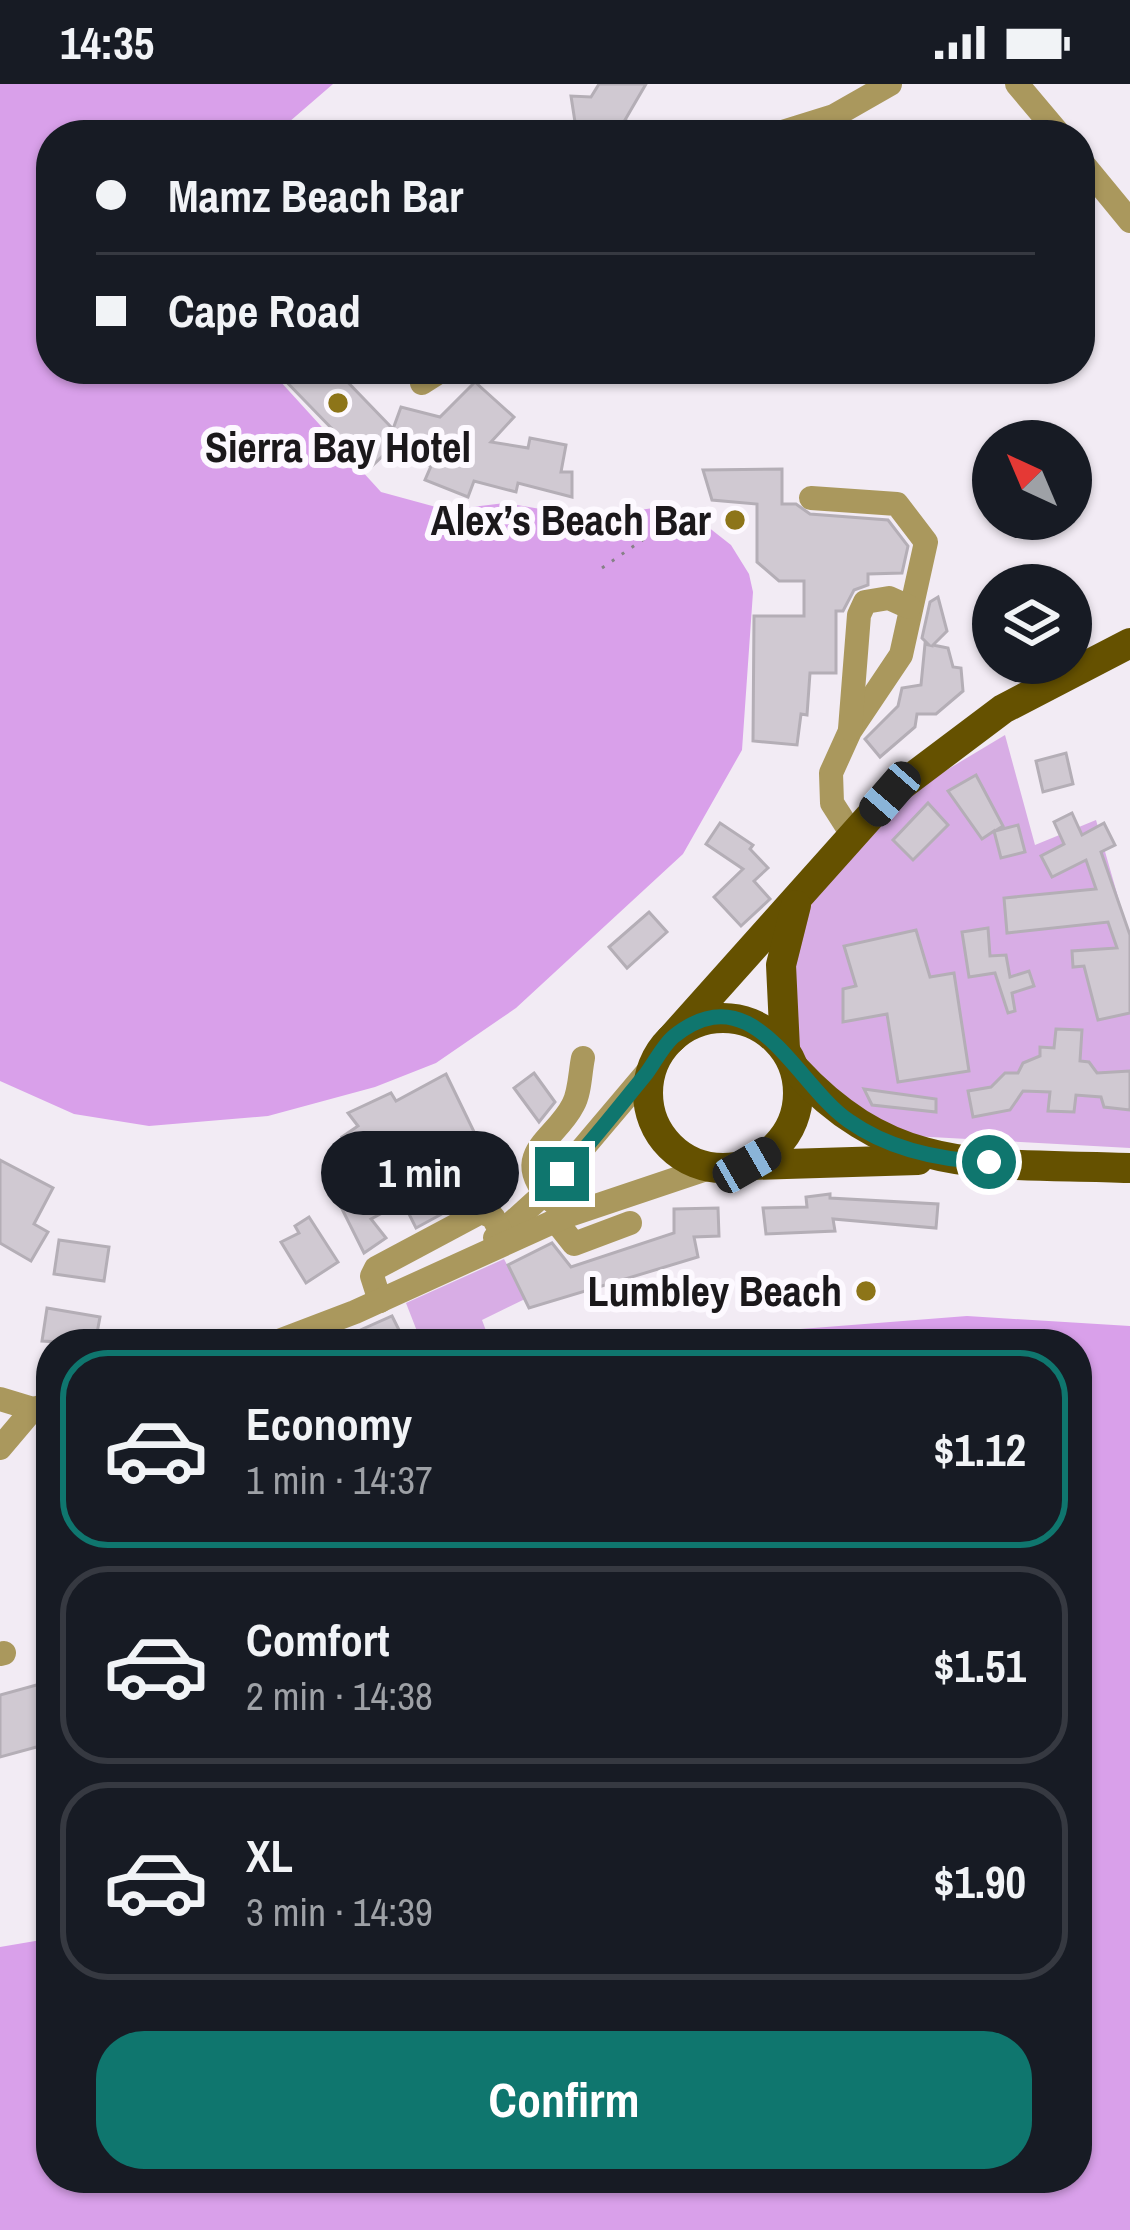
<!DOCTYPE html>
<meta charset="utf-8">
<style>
body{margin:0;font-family:"Archivo Narrow",sans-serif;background:#242831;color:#f1f3f6;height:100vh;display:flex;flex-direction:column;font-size:45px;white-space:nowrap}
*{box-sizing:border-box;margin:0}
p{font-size:39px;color:#9ea1a6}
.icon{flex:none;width:66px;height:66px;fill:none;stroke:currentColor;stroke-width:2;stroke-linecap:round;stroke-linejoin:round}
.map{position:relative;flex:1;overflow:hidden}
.details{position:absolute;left:36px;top:1245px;width:1056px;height:864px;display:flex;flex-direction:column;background:#171b24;border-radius:48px;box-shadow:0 3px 9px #0004}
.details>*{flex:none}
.top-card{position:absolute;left:36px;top:36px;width:1059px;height:264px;border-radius:48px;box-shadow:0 3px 9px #0004;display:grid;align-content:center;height:264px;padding:0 60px;background:#171b24}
.needle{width:78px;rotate:316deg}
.tools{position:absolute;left:972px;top:336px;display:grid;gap:24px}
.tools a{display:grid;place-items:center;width:120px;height:120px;border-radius:50%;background:#171b24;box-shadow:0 3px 9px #0004;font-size:60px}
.end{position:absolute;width:54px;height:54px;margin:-27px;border:15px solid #0f766e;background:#fff;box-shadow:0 0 0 6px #fff}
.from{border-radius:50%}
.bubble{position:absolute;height:84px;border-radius:42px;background:#171b24;box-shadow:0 3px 9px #0004;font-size:39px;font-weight:700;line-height:84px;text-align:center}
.car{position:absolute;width:36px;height:72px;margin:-36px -18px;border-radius:15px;box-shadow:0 0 9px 3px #0007;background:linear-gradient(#222 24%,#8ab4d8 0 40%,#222 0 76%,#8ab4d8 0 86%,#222 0)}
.top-card b{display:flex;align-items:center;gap:42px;height:114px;font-size:45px}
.top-card b+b{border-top:3px solid #363941}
.top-card i{width:30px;height:30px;background:#f1f3f6}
ul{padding:21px 0 0;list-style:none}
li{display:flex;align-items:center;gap:36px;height:198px;margin:0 24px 18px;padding:0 36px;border:6px solid #363941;border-radius:48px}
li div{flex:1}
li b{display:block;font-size:45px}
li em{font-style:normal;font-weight:700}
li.on{border-color:#0f766e}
li>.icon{width:108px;height:108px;stroke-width:1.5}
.action{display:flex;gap:24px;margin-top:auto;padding:24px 60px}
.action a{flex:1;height:138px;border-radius:48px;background:#0f766e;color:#fff;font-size:48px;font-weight:700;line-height:138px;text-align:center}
.status{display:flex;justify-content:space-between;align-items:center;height:84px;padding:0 60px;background:#171b24;direction:ltr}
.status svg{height:33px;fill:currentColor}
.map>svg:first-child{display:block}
</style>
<div class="status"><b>14:35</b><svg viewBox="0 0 49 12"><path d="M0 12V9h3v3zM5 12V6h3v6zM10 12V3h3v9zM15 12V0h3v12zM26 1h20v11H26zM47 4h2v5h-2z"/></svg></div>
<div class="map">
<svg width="1130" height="2146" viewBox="0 0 1130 2146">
<rect width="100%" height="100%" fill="#f2ebf4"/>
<g fill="#d8ade5">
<polygon points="1005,651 1035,761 1096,736 1130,855 1130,1064 857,1049 791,970 786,875 817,801 890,720"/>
<polygon points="504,1175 525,1215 482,1236 488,1252 472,1260 422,1260 406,1219"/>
</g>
<g fill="#d9a0ea">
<polygon points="0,0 333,0 274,51 51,51 51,285 269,285 381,408 447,426 505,419 588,433 661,423 703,439 731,461 749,490 753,508 742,666 683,770 516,924 436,979 375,1003 268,1032 149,1042 74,1030 0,997"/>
<polygon points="967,1232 1130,1242 1130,2146 0,2146 0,1863 47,1855 51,2094 1077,2094 1077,1260 699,1260 737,1250"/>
</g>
<g fill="#d0c9d2" stroke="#b4aeb6" stroke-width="3">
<polygon points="599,0 646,0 625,36 651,51 577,51 571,12 591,13"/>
<polygon points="274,285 335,285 393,345 401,323 440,333 475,298 514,333 491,358 528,364 530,354 566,361 561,388 572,388 572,413 518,399 516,408 474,397 468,413 425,396 431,382 389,366 370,384"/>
<polygon points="782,385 782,420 796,420 810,430 888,436 908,462 902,489 868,490 868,501 854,506 843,527 836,527 836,589 810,589 807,631 801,630 797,661 753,657 754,532 804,532 804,497 779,497 757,478 757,420 712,416 703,386"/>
<polygon points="938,513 947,547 933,561 948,564 953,583 961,584 963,607 936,630 917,630 915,643 880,673 865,655 898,622 902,604 921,601 925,560 929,561 922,554 930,518"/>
<polygon points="1066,669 1073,700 1043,708 1036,677"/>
<polygon points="976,691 1003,742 995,747 1018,741 1025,768 1001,774 994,747 982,755 948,707"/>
<polygon points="928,719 948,741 913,776 893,756"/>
<polygon points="1072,729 1082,751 1104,739 1115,761 1101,768 1130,851 1130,929 1098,936 1084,882 1073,883 1072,867 1117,864 1108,838 1007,849 1004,814 1096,805 1086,776 1052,793 1041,772 1064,760 1054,738"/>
<polygon points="720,739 753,761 750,765 768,784 754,797 770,815 741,842 714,813 743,785 706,760"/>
<polygon points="649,828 667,848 627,884 609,863"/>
<polygon points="988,844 990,872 1006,871 1010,893 1029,887 1034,902 1012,909 1015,927 1008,929 995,889 969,893 962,848"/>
<polygon points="916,846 930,893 954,889 969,987 898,998 887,930 843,938 843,905 856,902 844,862"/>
<polygon points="1056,945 1082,946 1080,977 1089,978 1097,989 1130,987 1130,1026 1104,1023 1101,1013 1076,1011 1074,1028 1048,1027 1050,1008 1023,1007 1010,1026 973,1033 968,1007 991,1003 1005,989 1018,989 1023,979 1040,972 1040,963 1054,964"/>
<polygon points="534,989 555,1018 539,1038 514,1004"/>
<polygon points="446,990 492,1085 506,1085 512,1102 491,1114 473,1113 416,1144 403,1118 371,1135 386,1154 364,1169 337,1115 372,1097 342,1053 358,1042 348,1029 391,1009 396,1017"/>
<polygon points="864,1005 936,1015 936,1028 872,1021"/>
<polygon points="0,1076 53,1104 34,1140 48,1148 31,1177 0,1159"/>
<polygon points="830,1110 830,1114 938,1120 936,1144 833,1135 835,1147 766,1150 763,1124 807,1123 806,1113"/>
<polygon points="718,1124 719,1152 694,1153 698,1173 529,1224 508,1181 552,1159 571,1183 674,1149 674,1125"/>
<polygon points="309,1133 338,1178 306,1199 281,1158 299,1149 295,1142"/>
<polygon points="59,1156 109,1163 104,1197 54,1190"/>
<polygon points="47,1224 100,1233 95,1260 42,1257"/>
<polygon points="392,1232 406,1260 329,1260"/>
<polygon points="51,1597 51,1659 0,1673 0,1611"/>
</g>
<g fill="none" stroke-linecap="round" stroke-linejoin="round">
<polyline stroke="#868187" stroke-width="3" stroke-dasharray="3 9" stroke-linecap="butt" points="602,484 680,430"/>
<g stroke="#aa985d" stroke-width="24">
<polyline points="1017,0 1060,51"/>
<polyline points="773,51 834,32 890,0"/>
<polyline points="1080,76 1130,137"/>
<polyline points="422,299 444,285"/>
<polyline points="811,414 897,420 926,458 901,571 850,647 831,689 832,719 853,752"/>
<polyline points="850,645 859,531 865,518 889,514 909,523"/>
<path d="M 552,1117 C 507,1070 555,1057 573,1021 C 580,1009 580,988 583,974"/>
<polyline points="555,1136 574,1160 630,1139"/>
<polyline points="495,1154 545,1109 655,979"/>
<polyline points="380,1217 372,1192 376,1184 481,1128 493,1133 501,1148"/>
<polyline points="271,1260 355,1228 566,1132 709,1084"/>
<polyline points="0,1315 33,1325 51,1320"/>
<polyline points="0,1364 33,1325"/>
<polyline points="0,1570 4,1569"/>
</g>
<g stroke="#655100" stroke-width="30">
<circle cx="723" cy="1009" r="75"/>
<polyline points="671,955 890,710 1003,625 1130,559"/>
<polyline points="785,965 781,881 796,821"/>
<path d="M 795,985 C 897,1096 992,1078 1130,1084"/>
<polyline points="750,1081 918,1076"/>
</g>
</g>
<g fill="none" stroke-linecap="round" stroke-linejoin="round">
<path stroke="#0f766e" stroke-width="15" d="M 562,1090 C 592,1058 618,1024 646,990 C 655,978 662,963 673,953 C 754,887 795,1000 849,1037 C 890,1066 940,1076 989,1078"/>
</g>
<g fill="#8d7519" stroke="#fdf9ff" stroke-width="4.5">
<circle cx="338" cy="319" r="12"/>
<circle cx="735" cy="436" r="12"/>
<circle cx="866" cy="1207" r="12"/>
</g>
<g text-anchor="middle" stroke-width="12" stroke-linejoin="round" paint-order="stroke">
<g font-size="42" font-weight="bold" fill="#1b181b" stroke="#fdf9ff" text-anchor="end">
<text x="338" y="378" text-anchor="middle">Sierra Bay Hotel</text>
<text x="711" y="451">Alex’s Beach Bar</text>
<text x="842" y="1222">Lumbley Beach</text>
</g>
</g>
</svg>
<div class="tools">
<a><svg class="needle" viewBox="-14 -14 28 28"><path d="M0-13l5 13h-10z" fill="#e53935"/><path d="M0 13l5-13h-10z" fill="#9ea1a6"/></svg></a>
<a><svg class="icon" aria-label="layers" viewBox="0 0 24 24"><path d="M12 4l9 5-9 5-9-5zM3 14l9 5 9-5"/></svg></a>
</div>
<i class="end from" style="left:989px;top:1078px"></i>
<i class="end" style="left:562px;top:1090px"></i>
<div class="bubble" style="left:321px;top:1047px;width:198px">1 min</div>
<i class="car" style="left:890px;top:710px;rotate:221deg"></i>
<i class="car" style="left:747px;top:1081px;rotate:60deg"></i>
<div class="top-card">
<b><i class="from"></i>Mamz Beach Bar</b>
<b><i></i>Cape Road</b>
</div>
<section class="details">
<ul>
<li class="on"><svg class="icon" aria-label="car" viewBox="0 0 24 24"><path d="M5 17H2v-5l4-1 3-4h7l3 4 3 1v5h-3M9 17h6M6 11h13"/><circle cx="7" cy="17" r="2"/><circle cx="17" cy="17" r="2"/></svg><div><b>Economy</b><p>1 min · 14:37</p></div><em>$1.12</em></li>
<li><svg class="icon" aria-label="car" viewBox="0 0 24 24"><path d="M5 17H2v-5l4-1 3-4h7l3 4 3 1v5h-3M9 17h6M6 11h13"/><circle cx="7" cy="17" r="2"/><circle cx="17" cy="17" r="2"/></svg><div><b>Comfort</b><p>2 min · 14:38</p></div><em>$1.51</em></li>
<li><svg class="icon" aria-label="car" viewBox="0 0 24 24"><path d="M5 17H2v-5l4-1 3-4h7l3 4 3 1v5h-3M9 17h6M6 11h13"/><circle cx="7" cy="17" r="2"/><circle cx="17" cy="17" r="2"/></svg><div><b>XL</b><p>3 min · 14:39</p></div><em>$1.90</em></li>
</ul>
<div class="action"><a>Confirm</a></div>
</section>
</div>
